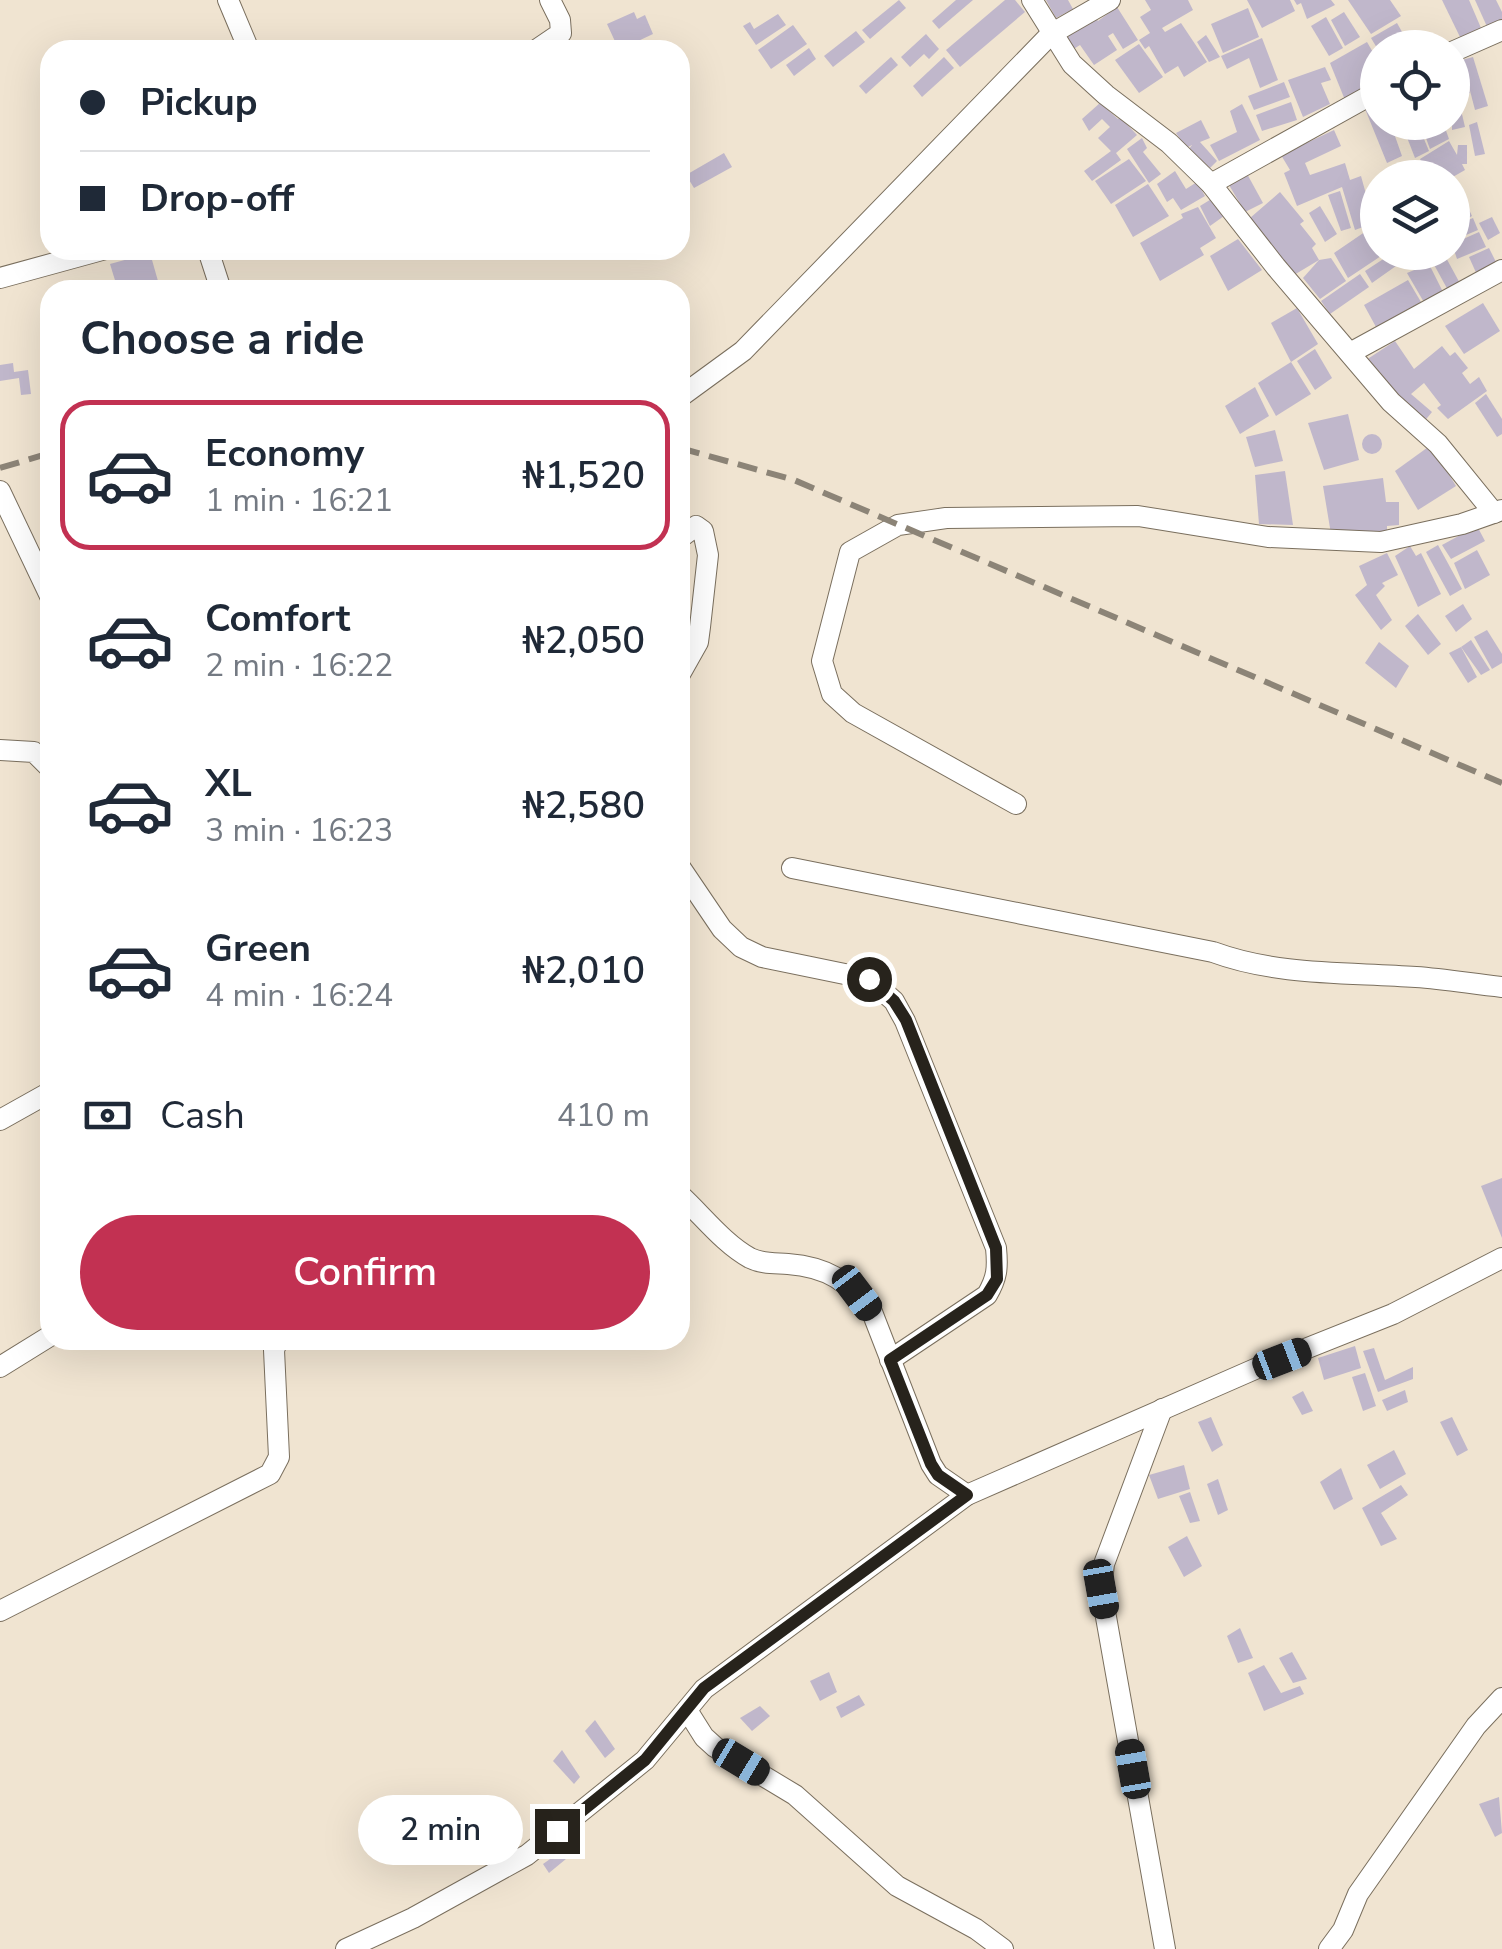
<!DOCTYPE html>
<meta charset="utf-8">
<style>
body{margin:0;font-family:"Nunito Sans",sans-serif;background:#f2f2f3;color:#1f2937;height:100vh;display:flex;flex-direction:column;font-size:38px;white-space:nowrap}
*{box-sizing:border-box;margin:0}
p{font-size:32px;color:#747a83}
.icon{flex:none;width:55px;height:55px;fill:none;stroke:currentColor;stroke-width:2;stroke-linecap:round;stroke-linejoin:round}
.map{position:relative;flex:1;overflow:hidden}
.side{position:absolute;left:40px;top:280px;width:650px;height:1070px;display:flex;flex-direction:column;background:#fff;border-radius:30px;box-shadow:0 10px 40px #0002}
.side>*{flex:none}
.banner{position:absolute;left:40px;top:40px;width:650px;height:220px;border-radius:30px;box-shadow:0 10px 40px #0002;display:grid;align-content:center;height:220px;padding:0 40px;background:#fff}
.fabs{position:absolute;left:1360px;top:30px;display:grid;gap:20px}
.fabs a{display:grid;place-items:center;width:110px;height:110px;border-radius:50%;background:#fff;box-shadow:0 10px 40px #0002;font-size:50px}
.end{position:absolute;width:45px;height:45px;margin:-22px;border:12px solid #27231c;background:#fff;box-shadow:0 0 0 5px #fff}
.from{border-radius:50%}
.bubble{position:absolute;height:70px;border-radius:35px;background:#fff;box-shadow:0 10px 40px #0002;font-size:32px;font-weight:600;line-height:70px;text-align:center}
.car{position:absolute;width:30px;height:60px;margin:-30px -15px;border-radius:12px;box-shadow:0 0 8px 2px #0007;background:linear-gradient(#222 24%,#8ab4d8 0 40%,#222 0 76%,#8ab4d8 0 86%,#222 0)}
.banner b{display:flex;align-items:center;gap:35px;height:95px;font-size:38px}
.banner b+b{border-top:2px solid #e0e1e3}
.banner i{width:25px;height:25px;background:#1f2937}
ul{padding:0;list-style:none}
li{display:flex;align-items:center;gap:30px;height:150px;margin:0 20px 15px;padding:0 20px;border:5px solid transparent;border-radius:30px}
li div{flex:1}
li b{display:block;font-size:38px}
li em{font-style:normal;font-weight:600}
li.on{border-color:#c23152}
li>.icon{width:90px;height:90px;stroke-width:1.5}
h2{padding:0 40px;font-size:45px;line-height:120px}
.pay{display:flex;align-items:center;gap:25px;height:110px;padding:0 40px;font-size:38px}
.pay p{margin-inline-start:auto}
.action{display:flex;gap:20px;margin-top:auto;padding:20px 40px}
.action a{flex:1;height:115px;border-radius:60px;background:#c23152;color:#fff;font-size:40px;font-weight:600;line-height:115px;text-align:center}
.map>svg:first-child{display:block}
</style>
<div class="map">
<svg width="1502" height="1949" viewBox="0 0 1502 1949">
<rect width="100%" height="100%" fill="#f0e4d1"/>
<g fill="#c0b7cb">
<polygon points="899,0 906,8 870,39 862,30"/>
<polygon points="956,0 973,0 939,29 932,21"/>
<polygon points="1005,0 1015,0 1025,12 960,67 946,50"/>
<polygon points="1046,0 1068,0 1073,9 1056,18"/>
<polygon points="1145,0 1188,0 1193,10 1162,28 1165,32 1181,23 1207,62 1184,77 1178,66 1165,74 1149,46 1145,49 1139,40 1150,33 1140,17 1151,10"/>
<polygon points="1247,0 1290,0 1295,11 1262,28"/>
<polygon points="1294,0 1331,0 1335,5 1307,19 1301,3 1297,5"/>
<polygon points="1348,0 1390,0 1401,16 1371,34"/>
<polygon points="1442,0 1469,0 1481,28 1460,37"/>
<polygon points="1475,0 1496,0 1502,12 1502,25 1489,31"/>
<polygon points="1117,7 1138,40 1123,49 1113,33 1108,36 1117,50 1094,65 1080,45 1072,50 1062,36 1096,18 1098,21"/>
<polygon points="1248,8 1259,37 1223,53 1211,24"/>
<polygon points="634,12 637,19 645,15 653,34 619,50 607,24"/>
<polygon points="1344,12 1360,37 1345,46 1331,20"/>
<polygon points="778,14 786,25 756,45 743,26 750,22 754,29"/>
<polygon points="1326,17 1343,48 1329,56 1311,26"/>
<polygon points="1397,23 1411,48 1377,48 1371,38"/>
<polygon points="793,25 807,44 771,69 758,50"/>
<polygon points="856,31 865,42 833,67 824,56"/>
<polygon points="926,34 939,49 929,59 924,54 910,67 901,57"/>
<polygon points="1206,35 1220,57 1209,62 1197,42"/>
<polygon points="1262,38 1278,80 1260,88 1249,58 1227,69 1221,56"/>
<polygon points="1367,42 1378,61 1378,82 1345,100 1330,63"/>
<polygon points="1139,44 1163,77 1139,93 1115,60"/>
<polygon points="809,48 816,59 794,76 786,65"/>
<polygon points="891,57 898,65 866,94 859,86"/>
<polygon points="944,57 954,68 922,97 913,86"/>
<polygon points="1473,57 1488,106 1475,110 1462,60"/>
<polygon points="1460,59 1470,93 1460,96 1452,72 1452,62"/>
<polygon points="1325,67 1331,80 1321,83 1330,104 1303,117 1288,80"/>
<polygon points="1284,82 1290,97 1254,110 1248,96"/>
<polygon points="1378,96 1378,122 1390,122 1402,156 1387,163 1363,104"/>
<polygon points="1458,97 1465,127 1452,130 1452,98"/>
<polygon points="1291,102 1297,120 1262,131 1256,115"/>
<polygon points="1100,103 1118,119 1120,117 1137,135 1116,153 1121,160 1092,181 1084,171 1111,151 1098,138 1110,127 1102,119 1089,131 1082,119"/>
<polygon points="1242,104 1260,140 1219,161 1210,145 1237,132 1230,111"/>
<polygon points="1201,120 1210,138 1200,142 1217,161 1210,168 1189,149 1192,145 1186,148 1176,133"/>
<polygon points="1401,122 1417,122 1429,151 1415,158"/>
<polygon points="1420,122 1443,122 1449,139 1430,149"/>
<polygon points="1477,122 1485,154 1475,156 1469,125"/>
<polygon points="1334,130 1341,146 1305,163 1310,175 1345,163 1350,180 1361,176 1374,223 1355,230 1342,187 1297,206 1284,173 1290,170 1281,155"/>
<polygon points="1142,138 1147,148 1143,152 1161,174 1149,183 1127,149"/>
<polygon points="1449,141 1457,155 1458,145 1467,145 1467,164 1462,164 1465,170 1451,178 1429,178 1420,159"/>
<polygon points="724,153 732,167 694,188 686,175"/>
<polygon points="1129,159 1146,181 1111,204 1095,181"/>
<polygon points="1175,171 1186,189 1197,182 1205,196 1181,210 1173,198 1167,202 1157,184"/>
<polygon points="1246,172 1263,203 1245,212 1229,185"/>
<polygon points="1148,184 1169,216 1133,237 1115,205"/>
<polygon points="1460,190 1472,216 1458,224 1473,218 1478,230 1452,241 1452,193"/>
<polygon points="1340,191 1351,228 1341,231 1328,195"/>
<polygon points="1280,192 1304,221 1300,224 1316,244 1312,248 1319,260 1294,275 1250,218"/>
<polygon points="1213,198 1224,216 1210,226 1200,206"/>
<polygon points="1320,206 1337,234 1325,242 1309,213"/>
<polygon points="1198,207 1216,238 1200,248 1204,255 1160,281 1140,243 1183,218 1181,214"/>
<polygon points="1492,217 1500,233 1488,240 1479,223"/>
<polygon points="1375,225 1378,252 1387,252 1348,278 1334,253"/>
<polygon points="1479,232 1486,247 1457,259 1452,244"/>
<polygon points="1238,239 1262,270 1228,291 1210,256"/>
<polygon points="1489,248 1499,268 1478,277 1469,257"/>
<polygon points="150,253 160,288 118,290 110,264"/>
<polygon points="1391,254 1396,266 1372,283 1365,271"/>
<polygon points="1444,254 1462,287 1449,292 1432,261"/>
<polygon points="1331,258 1346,281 1320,299 1303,278 1319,260"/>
<polygon points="1429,264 1444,294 1425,304 1407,273"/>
<polygon points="1360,274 1369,287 1330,314 1321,301"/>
<polygon points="1408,280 1421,302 1376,327 1364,305"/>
<polygon points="1483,303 1500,331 1464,354 1445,326"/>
<polygon points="1297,308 1318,344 1291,362 1271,323"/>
<polygon points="1395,341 1414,369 1442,346 1450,356 1455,352 1468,368 1462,373 1470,384 1479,377 1487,391 1448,419 1437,408 1441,405 1424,383 1411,394 1432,412 1423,423 1366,360"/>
<polygon points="1315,349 1332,378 1315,390 1297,361"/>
<polygon points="1291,362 1311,394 1276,416 1258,383"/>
<polygon points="13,363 14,372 28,370 31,394 21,395 19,378 0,381 0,365"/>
<polygon points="1255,387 1269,416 1240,434 1225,406"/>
<polygon points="1486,394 1502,419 1502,434 1497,437 1475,403"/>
<polygon points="1348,414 1359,460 1324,470 1308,423"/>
<polygon points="1275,430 1283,461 1255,467 1246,437"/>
<circle cx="1372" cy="444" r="10"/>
<polygon points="1431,445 1456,486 1418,510 1395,471"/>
<polygon points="1285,471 1293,525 1259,524 1255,475"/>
<polygon points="1383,478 1386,502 1399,502 1399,525 1387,526 1387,533 1331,534 1323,486"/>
<polygon points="1477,526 1485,541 1451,559 1442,545"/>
<polygon points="1438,545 1462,589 1450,596 1426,552"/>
<polygon points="1410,546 1416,556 1421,553 1441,594 1418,607 1395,556"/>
<polygon points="1477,550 1490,575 1465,589 1454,563"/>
<polygon points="1387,553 1398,575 1382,583 1385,586 1376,595 1392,620 1381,630 1355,595 1367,585 1359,566"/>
<polygon points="1463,604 1472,619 1456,632 1445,616"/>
<polygon points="1418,614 1441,644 1428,655 1405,626"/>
<polygon points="1487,630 1502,654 1502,663 1492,669 1474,637"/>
<polygon points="1471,640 1490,670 1481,675 1461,647"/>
<polygon points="1379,642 1409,666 1396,688 1365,663"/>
<polygon points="1461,647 1477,677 1468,683 1449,653"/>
<polygon points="1502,1178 1502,1238 1481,1186"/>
<polygon points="1355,1346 1361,1368 1324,1380 1318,1358"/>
<polygon points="1374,1348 1385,1380 1413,1367 1413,1379 1378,1392 1363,1351"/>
<polygon points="1365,1373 1376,1406 1363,1411 1352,1377"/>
<polygon points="1405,1390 1408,1402 1387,1411 1382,1400"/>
<polygon points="1303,1391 1313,1411 1302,1415 1292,1397"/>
<polygon points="1211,1417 1223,1445 1212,1452 1198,1422"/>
<polygon points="1452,1417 1468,1450 1457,1456 1440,1422"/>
<polygon points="1394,1450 1406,1474 1380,1489 1367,1465"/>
<polygon points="1184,1465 1190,1489 1158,1499 1149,1475"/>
<polygon points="1341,1468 1353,1499 1334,1510 1320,1482"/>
<polygon points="1218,1479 1228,1510 1218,1515 1207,1484"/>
<polygon points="1401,1485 1408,1495 1381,1513 1397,1539 1381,1546 1362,1508"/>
<polygon points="1190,1492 1200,1521 1190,1523 1179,1496"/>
<polygon points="1187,1536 1202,1566 1184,1577 1168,1547"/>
<polygon points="1240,1628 1253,1658 1238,1663 1227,1636"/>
<polygon points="1292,1652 1307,1679 1293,1683 1279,1658"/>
<polygon points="1264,1665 1281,1693 1300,1686 1304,1694 1264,1711 1248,1673"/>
<polygon points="829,1672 837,1692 820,1701 810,1681"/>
<polygon points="859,1695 865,1705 841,1718 836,1707"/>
<polygon points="760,1706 770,1716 752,1731 740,1718"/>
<polygon points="595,1720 615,1749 605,1758 585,1731"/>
<polygon points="562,1750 580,1777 574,1784 553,1761"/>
<polygon points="1499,1797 1502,1833 1495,1837 1479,1804"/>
<polygon points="567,1847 572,1854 549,1873 543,1864"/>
</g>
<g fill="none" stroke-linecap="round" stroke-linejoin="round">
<defs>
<g id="minor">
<polyline points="228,0 249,50"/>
<polyline points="1032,0 1072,64 1106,95 1169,143 1211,184 1276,267 1391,402 1438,444 1494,513"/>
<polyline points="536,50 561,33 560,20 550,0"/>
<polyline points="1452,52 1502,30"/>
<polyline points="1211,184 1378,91"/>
<polyline points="208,250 221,290"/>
<polyline points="0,278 102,250"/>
<polyline points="1350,353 1502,270"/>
<polyline points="680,397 743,351 1051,34 1110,0"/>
<polyline points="0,491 50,596"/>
<polyline points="680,538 696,526 703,531 708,555 700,627 698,642 680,674"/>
<polyline points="0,750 34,752 50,768"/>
<polyline points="1016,804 853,713 832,694 822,661 850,552 898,525 946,518 1138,516 1268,537 1381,542 1462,524 1502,510"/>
<path d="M 680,867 L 722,929 L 741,947 L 762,957 L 869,979 L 894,1001 L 905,1021 L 996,1248 C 998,1268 997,1278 987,1295 L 890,1360"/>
<path d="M 792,868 L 1213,952 C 1278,976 1348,972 1416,977 C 1445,979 1473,984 1502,987"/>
<polyline points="0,1120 50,1092"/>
<path d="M 680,1195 C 702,1215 724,1244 750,1258 C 762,1264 775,1263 788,1264 C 827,1267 849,1281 872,1312 L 931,1464 L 938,1475 L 967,1495"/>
<polyline points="0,1367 50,1336"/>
<polyline points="1162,1409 1104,1564 1101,1589 1165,1949"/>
<polyline points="0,1611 270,1474 279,1457 274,1350 278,1340"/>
<polyline points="687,1710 704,1737 715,1747 795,1795 897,1886 976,1929 1003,1949"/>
<polyline points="346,1949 413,1918 527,1855 645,1760 704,1689 967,1495 1255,1369 1393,1314 1502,1258"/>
<polyline points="1329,1949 1343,1930 1358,1894 1476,1726 1502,1698"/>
</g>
</defs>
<use href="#minor" stroke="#7a6f5e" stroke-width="22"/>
<use href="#minor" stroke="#fff" stroke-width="20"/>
<g stroke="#8c8477" stroke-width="6" stroke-dasharray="20 10" stroke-linecap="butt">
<polyline points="680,448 794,480 1502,783"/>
<polyline points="0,468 50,453"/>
</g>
</g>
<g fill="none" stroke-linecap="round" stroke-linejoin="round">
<polyline stroke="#27231c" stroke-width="12" points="557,1831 645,1760 704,1688 967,1495 938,1475 931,1464 890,1360 987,1295 997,1279 996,1248 906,1020 894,1001 869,979"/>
</g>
</svg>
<div class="fabs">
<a><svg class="icon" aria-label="locate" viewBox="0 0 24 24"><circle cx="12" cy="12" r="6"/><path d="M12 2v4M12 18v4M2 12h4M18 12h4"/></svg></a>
<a><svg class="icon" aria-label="layers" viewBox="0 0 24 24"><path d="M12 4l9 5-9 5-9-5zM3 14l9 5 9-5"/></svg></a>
</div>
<i class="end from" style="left:869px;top:979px"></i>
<i class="end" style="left:557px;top:1831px"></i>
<div class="bubble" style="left:358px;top:1795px;width:165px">2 min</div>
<i class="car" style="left:857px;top:1293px;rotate:143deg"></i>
<i class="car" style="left:1282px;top:1359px;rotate:69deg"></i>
<i class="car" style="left:1101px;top:1589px;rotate:170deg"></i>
<i class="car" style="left:741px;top:1762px;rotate:121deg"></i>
<i class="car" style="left:1133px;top:1769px;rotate:350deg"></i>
<div class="banner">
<b><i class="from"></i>Pickup</b>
<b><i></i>Drop-off</b>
</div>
<section class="side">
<h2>Choose a ride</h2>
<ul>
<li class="on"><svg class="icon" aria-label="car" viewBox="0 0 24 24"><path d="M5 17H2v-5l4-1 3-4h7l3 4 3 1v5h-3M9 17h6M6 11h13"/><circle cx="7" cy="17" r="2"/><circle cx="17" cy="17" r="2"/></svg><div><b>Economy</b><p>1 min · 16:21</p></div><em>₦1,520</em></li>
<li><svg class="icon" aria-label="car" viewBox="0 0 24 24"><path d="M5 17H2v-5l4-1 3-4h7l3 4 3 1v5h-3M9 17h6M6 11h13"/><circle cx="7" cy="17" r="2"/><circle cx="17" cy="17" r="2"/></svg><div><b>Comfort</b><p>2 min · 16:22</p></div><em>₦2,050</em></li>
<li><svg class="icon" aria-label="car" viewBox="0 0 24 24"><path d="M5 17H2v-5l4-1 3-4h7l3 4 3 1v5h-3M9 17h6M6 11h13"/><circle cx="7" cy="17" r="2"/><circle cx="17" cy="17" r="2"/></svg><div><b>XL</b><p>3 min · 16:23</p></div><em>₦2,580</em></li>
<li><svg class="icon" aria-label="car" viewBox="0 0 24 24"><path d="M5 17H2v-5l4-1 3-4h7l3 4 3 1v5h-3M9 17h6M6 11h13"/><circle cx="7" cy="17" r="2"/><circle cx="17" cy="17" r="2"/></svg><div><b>Green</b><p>4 min · 16:24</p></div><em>₦2,010</em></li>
</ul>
<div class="pay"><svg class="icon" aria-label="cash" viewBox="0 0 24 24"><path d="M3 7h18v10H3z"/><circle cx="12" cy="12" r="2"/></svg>Cash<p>410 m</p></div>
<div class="action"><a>Confirm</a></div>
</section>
</div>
